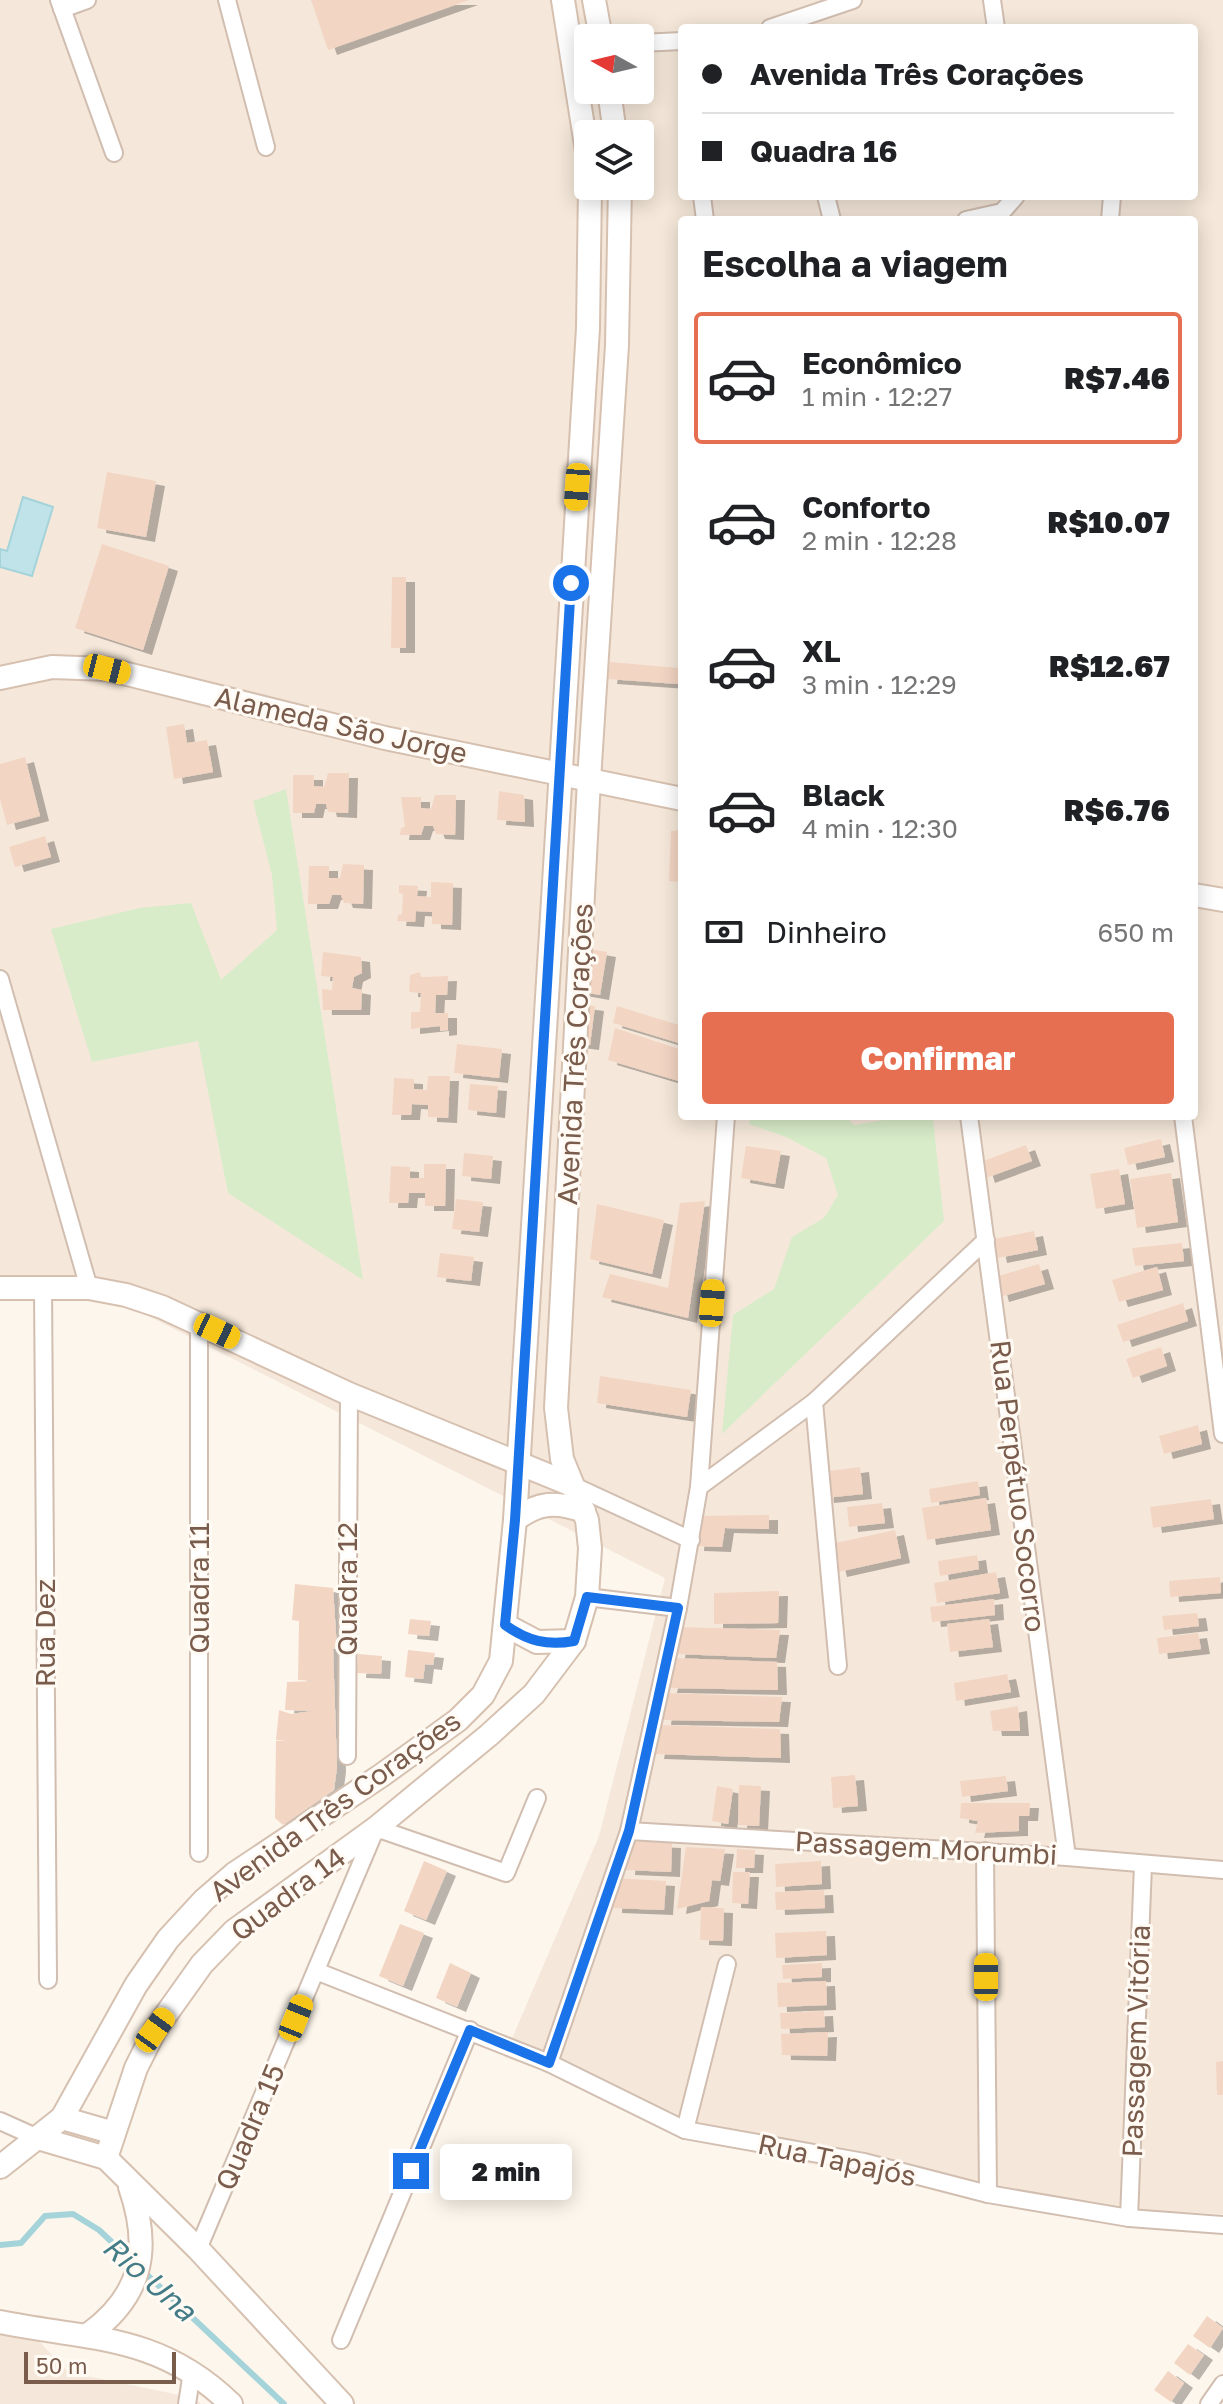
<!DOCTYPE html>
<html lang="pt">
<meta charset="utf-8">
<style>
body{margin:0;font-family:"Golos Text",sans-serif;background:#f6f6f6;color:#202124;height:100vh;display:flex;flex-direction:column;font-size:30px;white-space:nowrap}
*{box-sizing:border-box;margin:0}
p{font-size:26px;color:#757577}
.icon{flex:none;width:44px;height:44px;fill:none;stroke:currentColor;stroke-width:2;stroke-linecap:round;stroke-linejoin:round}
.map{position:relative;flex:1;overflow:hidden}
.drawer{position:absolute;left:678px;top:216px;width:520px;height:904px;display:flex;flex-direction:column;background:#fff;border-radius:8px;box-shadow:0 4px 20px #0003}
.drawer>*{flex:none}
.banner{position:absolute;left:678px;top:24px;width:520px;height:176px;border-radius:8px;box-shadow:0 4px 20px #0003;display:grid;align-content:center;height:176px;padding:0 24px;background:#fff}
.needle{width:52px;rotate:278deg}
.controls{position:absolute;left:574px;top:24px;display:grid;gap:16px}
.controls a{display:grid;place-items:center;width:80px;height:80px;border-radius:8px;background:#fff;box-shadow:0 4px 20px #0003;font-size:40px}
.scale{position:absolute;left:24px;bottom:20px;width:152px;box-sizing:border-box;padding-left:8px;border:4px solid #7a5c4d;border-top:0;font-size:22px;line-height:28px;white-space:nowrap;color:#7a5c4d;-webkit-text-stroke:6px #fffaf3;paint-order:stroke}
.end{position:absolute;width:36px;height:36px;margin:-18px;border:10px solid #1a73e8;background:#fff;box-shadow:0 0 0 4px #fff}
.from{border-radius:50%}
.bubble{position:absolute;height:56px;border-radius:8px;background:#fff;box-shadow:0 4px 20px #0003;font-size:26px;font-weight:800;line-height:56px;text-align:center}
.car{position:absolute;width:24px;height:48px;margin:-24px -12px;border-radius:10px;box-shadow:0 0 6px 2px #0007;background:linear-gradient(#f5c518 24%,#345 0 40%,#f5c518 0 76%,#345 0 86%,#f5c518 0)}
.banner b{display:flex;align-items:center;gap:28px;height:76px;font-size:30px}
.banner b+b{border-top:2px solid #e0e0e0}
.banner i{width:20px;height:20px;background:#202124}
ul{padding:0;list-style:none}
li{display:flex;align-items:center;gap:24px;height:132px;margin:0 16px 12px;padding:0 8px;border:4px solid transparent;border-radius:8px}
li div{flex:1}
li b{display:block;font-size:30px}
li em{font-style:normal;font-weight:800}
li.current{border-color:#e76f51}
li>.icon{width:72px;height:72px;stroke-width:1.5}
h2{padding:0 24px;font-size:36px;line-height:96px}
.pay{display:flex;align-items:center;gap:20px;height:88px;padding:0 24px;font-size:30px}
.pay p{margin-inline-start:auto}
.button{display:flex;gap:16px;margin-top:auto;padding:16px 24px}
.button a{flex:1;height:92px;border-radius:8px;background:#e76f51;color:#fff;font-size:32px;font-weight:800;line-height:92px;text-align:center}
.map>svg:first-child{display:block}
</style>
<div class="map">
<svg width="1223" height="2404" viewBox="0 0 1223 2404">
<defs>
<filter id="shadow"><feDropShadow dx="9" dy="5" stdDeviation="0" flood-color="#0004"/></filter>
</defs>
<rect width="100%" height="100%" fill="#fdf6ec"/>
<g fill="#f5e8da" fill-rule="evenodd">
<path d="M 0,0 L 1223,0 L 1223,2214 L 1137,2210 L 804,2163 L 504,2057 L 599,1836 L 665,1578 L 103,1293 L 0,1292 ZM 682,28 L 1194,28 L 1194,196 L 682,196 ZM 588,38 L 640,38 L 640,90 L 588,90 ZM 588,134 L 640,134 L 640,186 L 588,186 ZM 682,220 L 1194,220 L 1194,1116 L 682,1116 Z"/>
<polygon points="0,2319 37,2339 68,2372 194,2398 201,2404 0,2404"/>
</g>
<g fill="#d8ecc9">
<polygon points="286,789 363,1280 228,1193 198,1041 92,1062 51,929 140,908 191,903 221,980 277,930 272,875 253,801"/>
<polygon points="751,1116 845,1116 854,1125 890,1119 933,1119 944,1221 722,1434 733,1315 774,1289 792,1237 824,1218 838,1195 826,1158 786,1137 749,1124"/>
</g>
<polygon fill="#bfe3e8" stroke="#a5d3da" stroke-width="2" points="23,497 53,507 32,576 0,567 0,549 7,551"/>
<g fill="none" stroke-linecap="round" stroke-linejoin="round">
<g stroke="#a5d3da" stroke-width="6">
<polyline points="0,2245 21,2243 45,2216 73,2214 99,2230 133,2262"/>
<polyline points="141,2269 284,2404"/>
</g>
</g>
<g fill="#f3d5c3" filter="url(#shadow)">
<polygon points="311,0 469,0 328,50"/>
<polygon points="107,472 156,481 146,537 97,528"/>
<polygon points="102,544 169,566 143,650 75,628"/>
<polygon points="392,577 406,577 406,648 391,648"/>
<polygon points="610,662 679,668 678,684 608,679"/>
<polygon points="184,724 187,743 207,740 213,772 174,779 166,727"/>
<polygon points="25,757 40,816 7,825 0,799 0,764"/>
<polygon points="328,773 349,773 348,813 328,812 326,804 316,804 314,813 293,813 293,775 314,775 314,786 324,787"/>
<polygon points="499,791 524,795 525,822 497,820"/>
<polygon points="435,795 456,795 455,835 436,834 433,826 424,826 421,835 400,835 401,828 405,827 401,797 421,797 421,808 431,809"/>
<polygon points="682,830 682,882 669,881 671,831"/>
<polygon points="45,836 51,857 15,867 9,847"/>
<polygon points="343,864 364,865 363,904 344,903 341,895 332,895 329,904 308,904 309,866 329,866 329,878 340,878"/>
<polygon points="431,882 453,883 452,925 432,924 432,912 416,911 415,922 397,921 398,915 402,914 403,894 399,893 399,885 418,886 417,896 431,897"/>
<polygon points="585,948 607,952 600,995 578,991"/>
<polygon points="323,952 361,957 362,973 354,977 352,988 362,990 361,1010 323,1010 322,989 332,990 333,977 321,976"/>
<polygon points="420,972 421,977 448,976 447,995 436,995 435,1013 448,1013 448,1030 440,1031 440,1026 411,1029 411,1012 420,1012 421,993 409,992 410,975"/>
<polygon points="580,1004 595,1006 590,1045 575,1043"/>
<polygon points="617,1006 682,1026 682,1044 613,1023"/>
<polygon points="615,1028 682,1050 682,1082 608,1060"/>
<polygon points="457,1044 502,1049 499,1078 454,1073"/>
<polygon points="428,1076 450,1076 448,1118 428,1117 428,1105 412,1104 411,1115 392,1115 394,1078 414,1079 414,1089 427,1090"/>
<polygon points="470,1084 498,1086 496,1113 468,1110"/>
<polygon points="1161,1139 1165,1157 1128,1165 1124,1148"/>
<polygon points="1026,1145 1032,1161 986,1178 981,1162"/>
<polygon points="746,1146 781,1151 775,1184 741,1178"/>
<polygon points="464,1153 493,1156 491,1179 462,1176"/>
<polygon points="424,1164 446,1164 445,1206 425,1206 425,1193 409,1193 408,1203 389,1203 391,1166 410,1167 410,1178 424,1178"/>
<polygon points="1119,1169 1125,1204 1096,1209 1090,1174"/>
<polygon points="1171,1173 1178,1222 1137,1228 1130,1179"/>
<polygon points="456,1199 483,1202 479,1232 452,1229"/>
<polygon points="705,1201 688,1318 602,1297 610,1274 668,1288 680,1203"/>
<polygon points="597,1204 664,1220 652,1274 590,1259"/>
<polygon points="1034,1231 1038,1250 998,1258 994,1239"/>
<polygon points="1182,1243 1184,1261 1135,1266 1132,1248"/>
<polygon points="440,1253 474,1257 471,1281 437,1277"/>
<polygon points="1039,1264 1045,1284 1000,1297 995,1277"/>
<polygon points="1157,1267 1163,1290 1119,1302 1112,1280"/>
<polygon points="1183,1303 1188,1321 1123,1342 1117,1325"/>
<polygon points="1161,1347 1167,1366 1133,1378 1126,1359"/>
<polygon points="600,1376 691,1390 687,1417 597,1403"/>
<polygon points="1198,1425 1202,1444 1164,1454 1159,1436"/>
<polygon points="860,1467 863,1494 825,1498 822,1472"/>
<polygon points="978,1481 980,1495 931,1503 929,1489"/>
<polygon points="986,1498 991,1530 927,1540 922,1508"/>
<polygon points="1211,1499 1214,1519 1153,1528 1150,1507"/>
<polygon points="882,1503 885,1523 849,1527 847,1507"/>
<polygon points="769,1515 769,1529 725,1528 722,1547 695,1546 697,1516"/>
<polygon points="895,1530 901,1558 838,1572 831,1544"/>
<polygon points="977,1555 979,1569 940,1576 938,1561"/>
<polygon points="996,1572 1000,1593 937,1603 934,1583"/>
<polygon points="1220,1577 1221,1593 1170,1597 1169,1581"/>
<polygon points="295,1584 333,1588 337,1649 333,1649 337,1767 334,1790 283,1825 275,1818 276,1741 287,1740 276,1740 279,1710 291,1714 313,1711 285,1710 287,1682 316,1681 298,1680 299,1621 292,1620"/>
<polygon points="779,1591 778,1623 714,1624 714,1593"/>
<polygon points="994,1599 995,1615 932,1622 930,1607"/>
<polygon points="1197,1613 1199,1626 1164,1630 1162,1616"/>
<polygon points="410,1619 431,1621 429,1636 408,1634"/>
<polygon points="989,1619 993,1647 950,1652 947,1624"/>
<polygon points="679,1627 780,1630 776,1658 676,1654"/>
<polygon points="1198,1633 1201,1649 1159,1654 1157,1638"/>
<polygon points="408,1650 435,1653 433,1665 425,1664 423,1679 405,1677"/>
<polygon points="358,1654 382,1656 381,1674 357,1673"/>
<polygon points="674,1658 777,1662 778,1690 668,1688"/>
<polygon points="1007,1674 1011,1692 956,1701 954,1683"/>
<polygon points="665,1693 782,1697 779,1722 662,1720"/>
<polygon points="1018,1706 1020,1731 993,1731 990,1711"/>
<polygon points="660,1725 780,1729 781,1758 655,1754"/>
<polygon points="855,1775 858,1806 833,1808 831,1777"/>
<polygon points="1006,1776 1008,1791 962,1797 960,1781"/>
<polygon points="739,1785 761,1786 759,1826 738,1825"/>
<polygon points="717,1786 733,1789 728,1824 712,1821"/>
<polygon points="961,1803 1030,1803 1029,1816 1019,1816 1019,1831 975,1833 978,1821 960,1818"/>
<polygon points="628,1841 672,1843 671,1872 626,1870"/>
<polygon points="686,1847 725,1849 720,1881 712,1880 709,1901 677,1909"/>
<polygon points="737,1849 755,1850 754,1868 736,1868"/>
<polygon points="424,1861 447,1871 426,1920 404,1911"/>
<polygon points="821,1861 822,1884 776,1887 775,1864"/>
<polygon points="733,1872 750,1872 748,1904 732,1903"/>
<polygon points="614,1878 666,1881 664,1910 613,1908"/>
<polygon points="824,1890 825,1908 776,1910 775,1892"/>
<polygon points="701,1907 724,1908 723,1941 700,1940"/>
<polygon points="400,1924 424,1933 403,1986 379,1976"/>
<polygon points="826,1931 827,1955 776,1958 775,1933"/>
<polygon points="450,1963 471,1973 457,2007 436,1998"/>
<polygon points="822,1963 822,1977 783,1979 782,1965"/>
<polygon points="826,1981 827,2005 778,2007 777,1983"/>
<polygon points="824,2011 825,2027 781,2029 780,2013"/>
<polygon points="828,2032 827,2056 782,2055 781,2034"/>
<polygon points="1223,2061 1223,2095 1217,2095 1216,2062"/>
<polygon points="1207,2316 1223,2328 1210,2348 1193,2336"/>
<polygon points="1188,2344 1204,2355 1190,2375 1174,2363"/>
<polygon points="1168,2371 1184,2383 1171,2402 1154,2390"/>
</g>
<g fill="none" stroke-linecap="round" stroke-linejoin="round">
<defs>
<g id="street">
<polyline points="59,0 114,153"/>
<polyline points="227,0 266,147"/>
<polyline points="992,0 996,28"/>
<polyline points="62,9 87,0"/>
<polyline points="770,28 853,0"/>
<polyline points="640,43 682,41"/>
<polyline points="702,196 705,220"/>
<polyline points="826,196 832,220"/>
<polyline points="966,220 1002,212 1016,196"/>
<polyline points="1110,220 1112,196"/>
<polyline points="0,979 89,1288"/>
<polyline points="969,1116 1067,1857"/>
<polyline points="1183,1116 1223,1434"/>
<polyline points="43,1287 48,1980"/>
<polyline points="814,1402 838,1666"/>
<polyline points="572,1485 691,1540"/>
<polyline points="699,1487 814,1402 986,1240"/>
<polyline points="587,1597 678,1608"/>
<polyline points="347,1756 349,1394"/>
<polyline points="629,1831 1067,1857 1223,1870"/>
<polyline points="985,1851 988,2194"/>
<polyline points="199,1853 199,1323"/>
<polyline points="316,1971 549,2063 685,2130 864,2162 988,2194 1129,2218 1223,2225"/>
<polyline points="549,2063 629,1831 678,1608 699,1487 726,1116"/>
<polyline points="0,2121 38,2138"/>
<polyline points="685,2130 727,1964"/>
<polyline points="1129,2218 1143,1865"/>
<polyline points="198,2249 376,1828 506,1873 537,1798"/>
<polyline points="341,2340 470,2030"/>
<polyline points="187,2404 192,2372"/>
<polyline points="1209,2404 1223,2384"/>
</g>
<g id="secondary">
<polyline points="563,0 588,158"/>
<polyline points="594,0 601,38"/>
<polyline points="609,90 615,134"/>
<polyline points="0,678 52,667 107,669 385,738 682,799"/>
<polyline points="1194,895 1223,900"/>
<polyline points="0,1288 89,1288 126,1295 162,1307 349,1394 572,1485"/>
<path d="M 515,1520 C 538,1502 556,1501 584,1511"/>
<polyline points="505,1625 537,1642 574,1641"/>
<polyline points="62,2118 114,2133"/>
<polyline points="38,2138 106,2158 198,2249 342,2404"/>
<polyline points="106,2158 136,2068 155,2030 202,1964 234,1931 376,1828 489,1735 534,1694 574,1641 587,1597 590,1548 587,1520 562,1459 556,1408 589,780 617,345 620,186"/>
<polyline points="0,2167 62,2118 136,1985 168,1939 204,1900 234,1874 382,1775 458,1720 483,1695 501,1661 515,1520 588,328 590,186"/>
<path d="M 0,2322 C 90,2340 159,2334 231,2404"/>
<path d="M 89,2334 C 143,2295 151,2248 130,2187"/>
</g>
</defs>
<use href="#street" stroke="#d1beb0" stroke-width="20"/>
<use href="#secondary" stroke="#d6c0b0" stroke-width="26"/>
<use href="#street" stroke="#fff" stroke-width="16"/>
<use href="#secondary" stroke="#fff" stroke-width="22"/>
</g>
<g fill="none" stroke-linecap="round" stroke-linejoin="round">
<path stroke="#1a73e8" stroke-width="10" d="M 411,2171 L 470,2030 L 549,2063 L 629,1831 L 678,1608 L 587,1597 L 574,1641 C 547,1646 528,1641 505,1625 L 515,1520 L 571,583"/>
</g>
<g text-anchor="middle" stroke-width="6" stroke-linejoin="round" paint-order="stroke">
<g font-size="28" fill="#7a5c4d" stroke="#fffaf3">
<text transform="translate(341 725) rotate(13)" y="10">Alameda São Jorge</text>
<text transform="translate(575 1054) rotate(-87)" y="10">Avenida Três Corações</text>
<text transform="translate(1018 1486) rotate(83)" y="10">Rua Perpétuo Socorro</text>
<text transform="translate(199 1588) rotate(-90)" y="10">Quadra 11</text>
<text transform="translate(347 1589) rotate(-90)" y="10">Quadra 12</text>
<text transform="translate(45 1633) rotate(-90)" y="10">Rua Dez</text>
<text transform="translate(335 1806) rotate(-36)" y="10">Avenida Três Corações</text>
<text transform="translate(926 1848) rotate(3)" y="10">Passagem Morumbi</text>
<text transform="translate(288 1894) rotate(-37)" y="10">Quadra 14</text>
<text transform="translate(1136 2041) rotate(-88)" y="10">Passagem Vitória</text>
<text transform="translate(250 2127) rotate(-67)" y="10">Quadra 15</text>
<text transform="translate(837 2160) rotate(12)" y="10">Rua Tapajós</text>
</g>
<g font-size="30" font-style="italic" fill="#437c86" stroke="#fffaf3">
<text transform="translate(149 2279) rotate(41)" y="10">Rio Una</text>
</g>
</g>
</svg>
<div class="controls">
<a><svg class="needle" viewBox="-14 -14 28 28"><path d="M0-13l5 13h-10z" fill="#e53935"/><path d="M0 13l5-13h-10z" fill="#757577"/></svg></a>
<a><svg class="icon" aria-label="layers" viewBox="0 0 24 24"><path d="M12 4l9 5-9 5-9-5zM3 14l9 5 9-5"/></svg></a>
</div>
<div class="scale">50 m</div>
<i class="end from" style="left:571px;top:583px"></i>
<i class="end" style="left:411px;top:2171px"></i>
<div class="bubble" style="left:440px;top:2144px;width:132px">2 min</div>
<i class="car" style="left:577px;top:487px;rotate:184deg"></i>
<i class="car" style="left:107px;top:669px;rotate:104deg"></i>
<i class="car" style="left:712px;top:1303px;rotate:4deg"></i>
<i class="car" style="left:217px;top:1331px;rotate:115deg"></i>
<i class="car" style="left:986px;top:1977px;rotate:0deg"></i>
<i class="car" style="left:296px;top:2018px;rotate:22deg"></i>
<i class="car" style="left:155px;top:2030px;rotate:36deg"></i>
<div class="banner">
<b><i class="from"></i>Avenida Três Corações</b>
<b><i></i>Quadra 16</b>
</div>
<section class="drawer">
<h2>Escolha a viagem</h2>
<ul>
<li class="current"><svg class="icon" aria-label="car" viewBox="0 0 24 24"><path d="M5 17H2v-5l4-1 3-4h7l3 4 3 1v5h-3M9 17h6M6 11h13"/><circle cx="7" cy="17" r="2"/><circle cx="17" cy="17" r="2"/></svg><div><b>Econômico</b><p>1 min · 12:27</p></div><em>R$7.46</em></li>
<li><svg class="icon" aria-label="car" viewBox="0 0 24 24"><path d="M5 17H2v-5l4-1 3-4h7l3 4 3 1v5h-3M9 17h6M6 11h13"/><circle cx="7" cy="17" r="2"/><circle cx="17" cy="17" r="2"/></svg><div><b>Conforto</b><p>2 min · 12:28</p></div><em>R$10.07</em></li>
<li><svg class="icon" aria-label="car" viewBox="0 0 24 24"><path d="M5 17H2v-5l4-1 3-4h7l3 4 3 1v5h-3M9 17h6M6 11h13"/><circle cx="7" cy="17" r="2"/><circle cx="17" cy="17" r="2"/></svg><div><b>XL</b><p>3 min · 12:29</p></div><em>R$12.67</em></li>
<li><svg class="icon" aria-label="car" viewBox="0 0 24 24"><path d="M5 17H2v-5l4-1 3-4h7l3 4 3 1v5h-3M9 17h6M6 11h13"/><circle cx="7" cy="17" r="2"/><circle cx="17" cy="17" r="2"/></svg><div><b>Black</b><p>4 min · 12:30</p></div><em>R$6.76</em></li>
</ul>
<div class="pay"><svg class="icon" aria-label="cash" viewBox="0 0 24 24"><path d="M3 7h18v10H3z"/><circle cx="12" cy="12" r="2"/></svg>Dinheiro<p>650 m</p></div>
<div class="button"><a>Confirmar</a></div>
</section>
</div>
